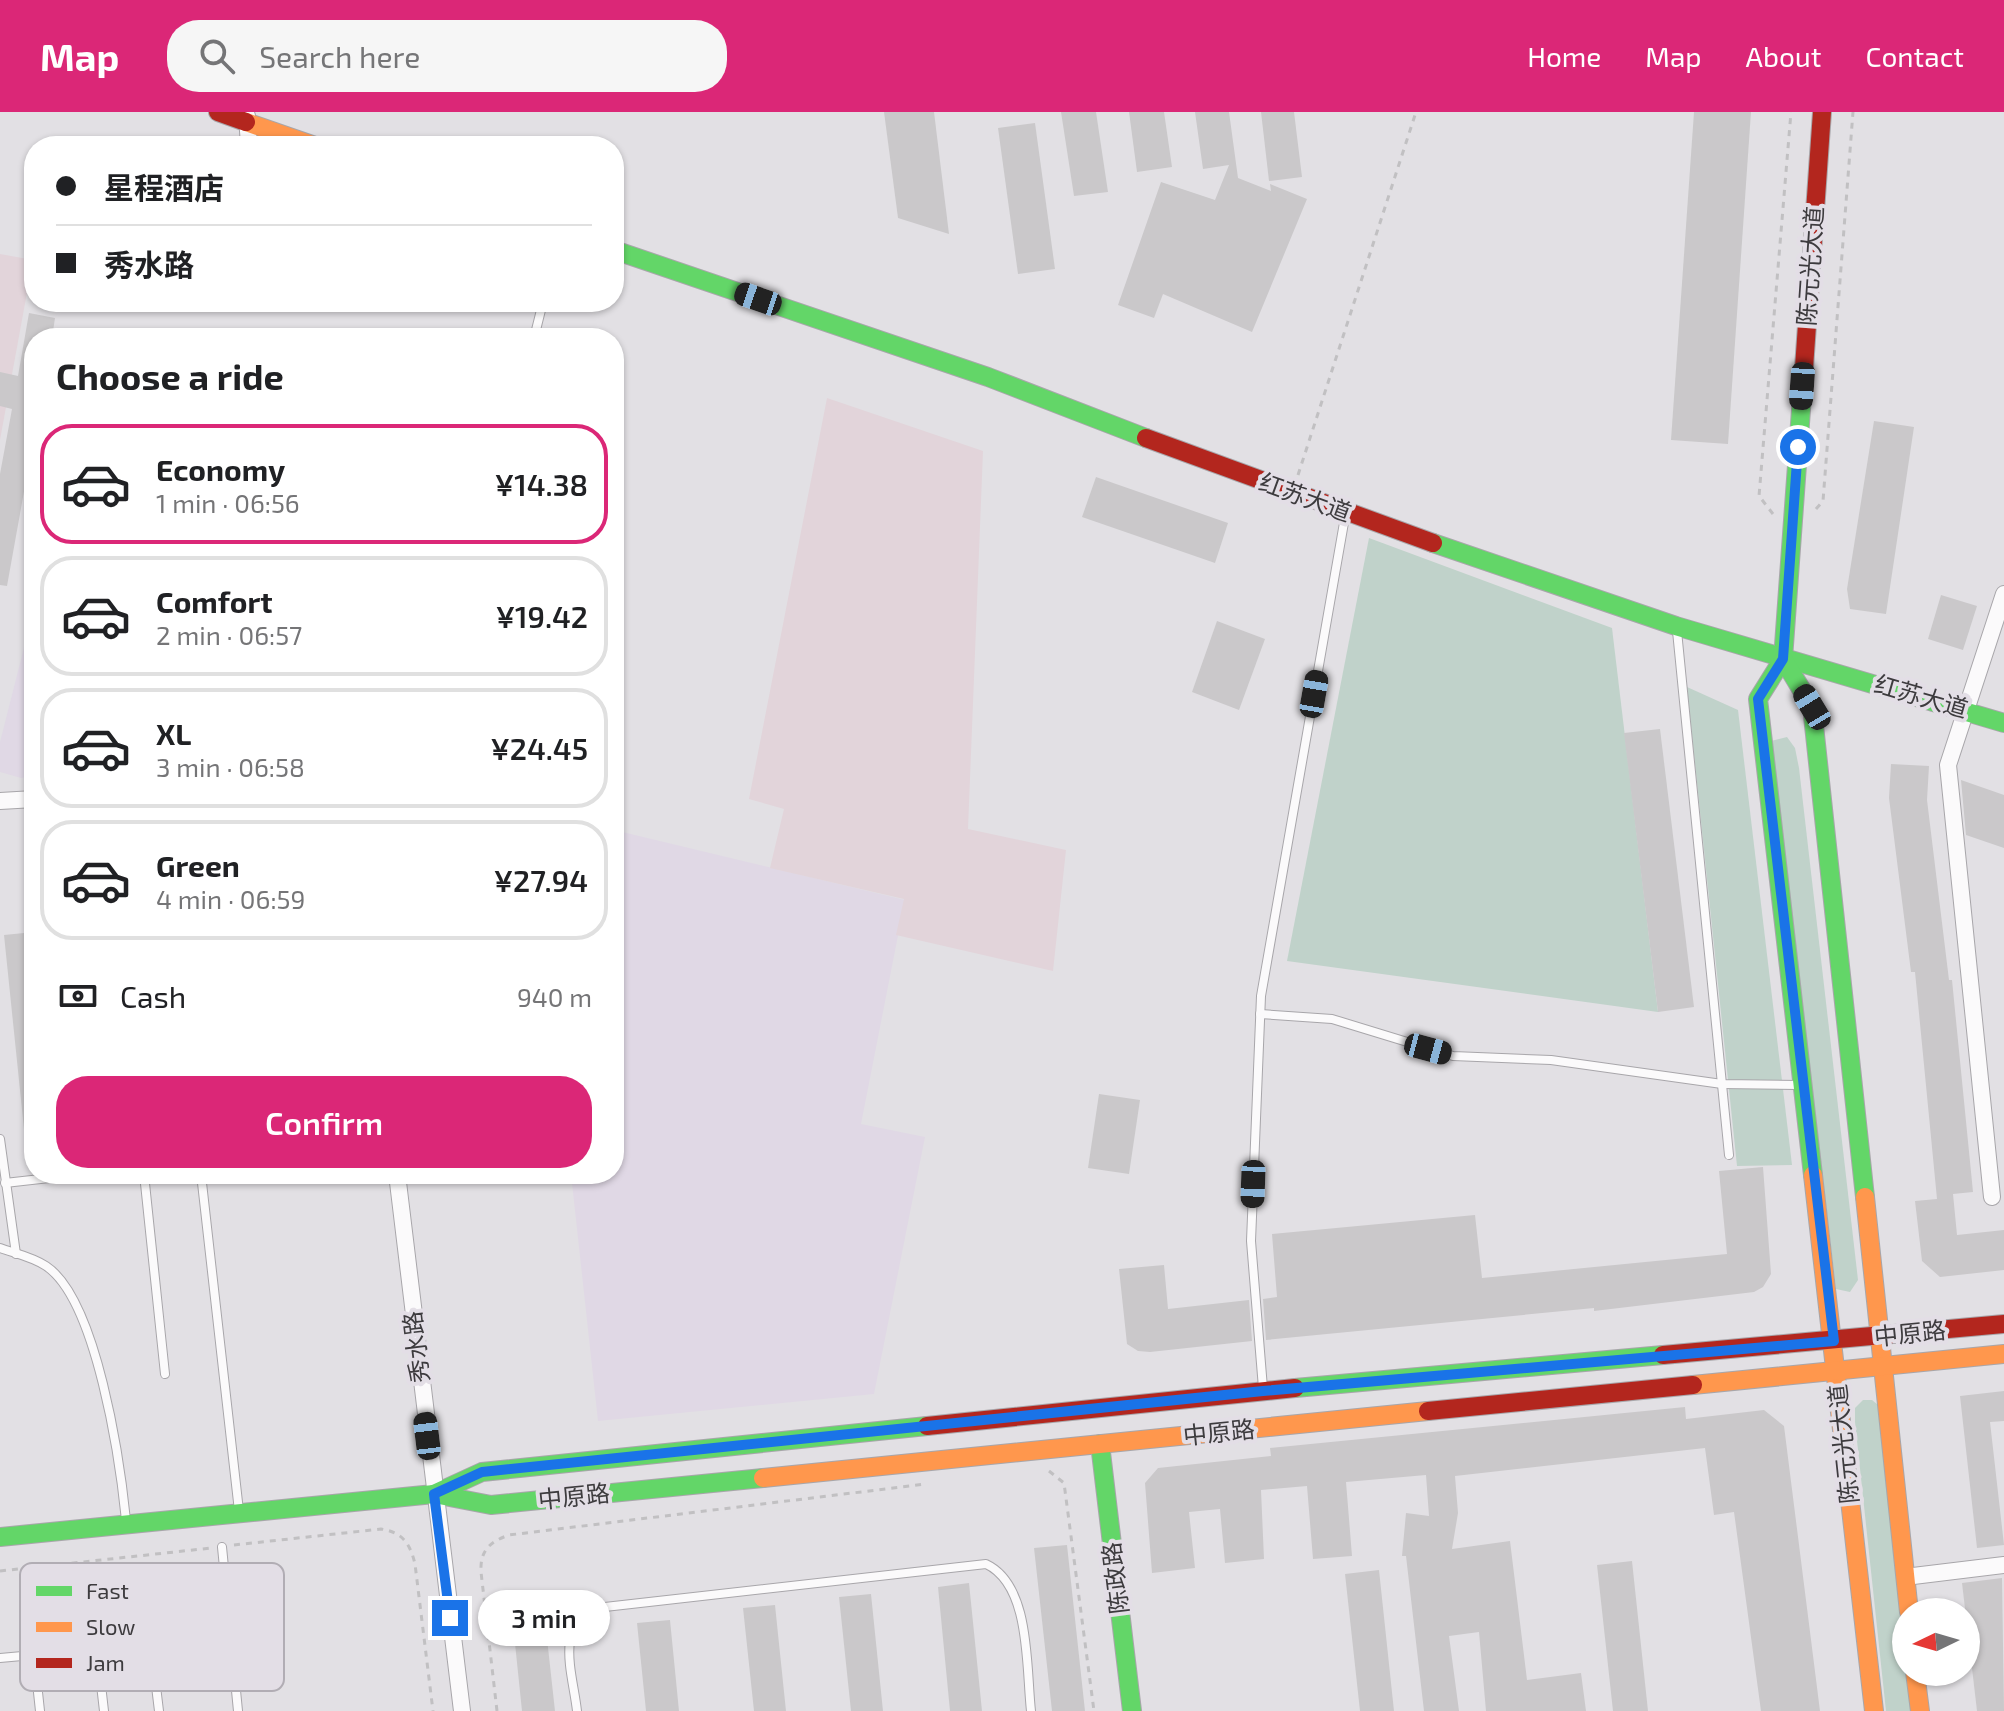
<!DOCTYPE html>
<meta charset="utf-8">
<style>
body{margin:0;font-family:"Exo 2","Noto Sans SC",sans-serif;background:#f6f6f6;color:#202124;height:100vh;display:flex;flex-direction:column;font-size:30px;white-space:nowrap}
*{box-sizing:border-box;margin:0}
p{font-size:26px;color:#757577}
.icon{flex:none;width:44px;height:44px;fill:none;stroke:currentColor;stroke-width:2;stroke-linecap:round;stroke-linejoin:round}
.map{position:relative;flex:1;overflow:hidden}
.details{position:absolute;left:24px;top:216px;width:600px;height:856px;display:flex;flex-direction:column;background:#fff;border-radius:32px;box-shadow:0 2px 6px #0004}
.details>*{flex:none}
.top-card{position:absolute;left:24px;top:24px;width:600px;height:176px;border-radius:32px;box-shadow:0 2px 6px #0004;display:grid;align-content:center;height:176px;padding:0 32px;background:#fff}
.needle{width:52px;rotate:265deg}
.fabs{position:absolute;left:1892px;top:1486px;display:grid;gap:16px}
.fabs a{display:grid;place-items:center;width:88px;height:88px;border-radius:50%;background:#fff;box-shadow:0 2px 6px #0004;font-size:40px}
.end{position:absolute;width:36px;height:36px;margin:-18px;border:10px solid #1a73e8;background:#fff;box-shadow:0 0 0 4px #fff}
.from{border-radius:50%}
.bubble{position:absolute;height:56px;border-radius:28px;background:#fff;box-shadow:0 2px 6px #0004;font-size:26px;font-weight:600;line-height:56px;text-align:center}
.car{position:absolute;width:24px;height:48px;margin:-24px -12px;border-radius:10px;box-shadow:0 0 6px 2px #0007;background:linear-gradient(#222 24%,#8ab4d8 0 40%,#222 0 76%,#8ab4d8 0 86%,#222 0)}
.top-card b{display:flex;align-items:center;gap:28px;height:76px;font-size:30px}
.top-card b+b{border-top:2px solid #e0e0e0}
.top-card i{width:20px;height:20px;background:#202124}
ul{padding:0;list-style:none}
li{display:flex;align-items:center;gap:24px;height:120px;margin:0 16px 12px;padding:0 16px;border:4px solid #e0e0e0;border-radius:32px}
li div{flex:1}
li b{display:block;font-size:30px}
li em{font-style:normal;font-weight:600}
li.current{border-color:#db2777}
li>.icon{width:72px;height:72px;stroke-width:1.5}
h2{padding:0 32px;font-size:36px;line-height:96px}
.pay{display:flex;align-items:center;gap:20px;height:88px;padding:0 32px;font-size:30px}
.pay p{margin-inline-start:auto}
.button{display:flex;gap:16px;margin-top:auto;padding:16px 32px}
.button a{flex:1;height:92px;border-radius:32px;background:#db2777;color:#fff;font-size:32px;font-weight:600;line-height:92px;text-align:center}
header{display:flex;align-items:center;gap:48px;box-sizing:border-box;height:112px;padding:0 40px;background:#db2777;color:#fff}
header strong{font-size:38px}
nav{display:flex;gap:44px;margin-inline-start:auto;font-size:28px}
.search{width:560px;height:72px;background:#f6f6f6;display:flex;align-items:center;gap:20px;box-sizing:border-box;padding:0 28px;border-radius:32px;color:#757577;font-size:30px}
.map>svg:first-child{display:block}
</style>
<header>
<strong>Map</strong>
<div class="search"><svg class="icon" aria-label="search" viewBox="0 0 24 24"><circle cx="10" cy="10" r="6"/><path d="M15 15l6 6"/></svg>Search here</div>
<nav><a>Home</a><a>Map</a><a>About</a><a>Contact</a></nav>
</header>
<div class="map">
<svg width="2004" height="1599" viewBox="0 0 2004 1599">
<rect width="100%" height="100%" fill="#e2e0e4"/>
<g fill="#e0d8e5">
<polygon points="34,496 34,664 21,666 0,660 0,630"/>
<polygon points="614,718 905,788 861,1012 925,1025 874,1282 598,1309 571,1062 614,1062"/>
</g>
<g fill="#e2d4da">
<polygon points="0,142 33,148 0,328"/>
<polygon points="827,286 983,339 968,717 1066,738 1053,859 896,823 904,787 770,756 784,697 749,687"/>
</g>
<g fill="#c0d2ca">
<polygon points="1369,426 1612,516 1658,900 1287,849"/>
<polygon points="1687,575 1738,598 1792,1053 1737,1054"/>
<polygon points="1787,625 1795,636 1799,656 1858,1168 1850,1180 1836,1177 1771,629"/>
<polygon points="1863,1288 1872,1288 1878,1293 1881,1305 1912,1599 1886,1599 1855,1310 1855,1296"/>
</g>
<g fill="#cac8ca">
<polygon points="884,0 934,0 949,122 898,106"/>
<polygon points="1061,0 1096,0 1108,80 1074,84"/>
<polygon points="1129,0 1164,0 1172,55 1137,60"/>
<polygon points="1195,0 1229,0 1238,66 1271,79 1270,72 1307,87 1252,220 1163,182 1154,206 1118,193 1161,70 1215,88 1229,53 1203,57"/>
<polygon points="1261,0 1294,0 1302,65 1269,69"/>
<polygon points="1694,0 1751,0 1728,332 1671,328"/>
<polygon points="1035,11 1055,157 1018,162 998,16"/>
<polygon points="29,201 55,206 52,226 34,226 34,324 7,474 0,473 0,362 12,297 0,294 0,260 18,264"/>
<polygon points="1874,309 1914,315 1886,502 1850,497 1847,477"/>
<polygon points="1096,365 1228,411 1215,451 1082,405"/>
<polygon points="1941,483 1977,494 1963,538 1928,527"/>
<polygon points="1217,509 1265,527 1239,598 1192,580"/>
<polygon points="1660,617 1694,895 1658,900 1624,621"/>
<polygon points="1891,652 1929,654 1927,688 1949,868 1952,868 1973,1080 1953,1082 1957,1123 2004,1118 2004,1158 1940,1165 1922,1149 1915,1089 1937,1087 1915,860 1911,860 1889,686"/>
<polygon points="1961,668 2004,683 2004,736 1966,723"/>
<polygon points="34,820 34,1017 24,1017 4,823"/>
<polygon points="1099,982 1140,988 1129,1062 1088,1056"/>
<polygon points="1763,1055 1771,1162 1763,1175 1754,1180 1594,1199 1594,1196 1266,1228 1263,1187 1277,1185 1272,1122 1475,1103 1482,1166 1727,1142 1719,1059"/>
<polygon points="1164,1153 1168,1197 1249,1188 1252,1229 1150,1240 1138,1239 1127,1232 1119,1157"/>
<polygon points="2004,1279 2004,1309 1990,1310 2004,1433 1977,1436 1960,1284"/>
<polygon points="1685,1295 1686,1307 1764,1298 1784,1314 1820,1599 1761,1599 1734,1400 1714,1403 1705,1336 1455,1364 1458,1401 1452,1437 1510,1429 1527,1568 1581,1561 1586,1599 1486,1599 1479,1520 1449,1524 1459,1599 1424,1599 1406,1444 1402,1444 1406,1401 1429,1404 1426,1363 1346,1370 1352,1444 1313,1447 1307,1374 1261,1378 1264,1447 1225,1451 1220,1397 1189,1400 1195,1456 1152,1461 1145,1371 1158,1356 1271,1344 1270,1336"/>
<polygon points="1067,1433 1085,1599 1052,1599 1034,1436"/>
<polygon points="1632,1449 1648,1599 1613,1599 1597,1453"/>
<polygon points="1379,1458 1394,1599 1360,1599 1345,1462"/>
<polygon points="2002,1466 2004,1599 1977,1599 1962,1471"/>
<polygon points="969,1471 982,1599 950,1599 938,1475"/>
<polygon points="871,1482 883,1599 851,1599 839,1485"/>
<polygon points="543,1490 555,1599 522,1599 511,1493"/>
<polygon points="775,1493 786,1599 754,1599 743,1496"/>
<polygon points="670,1508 679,1599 646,1599 637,1511"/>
</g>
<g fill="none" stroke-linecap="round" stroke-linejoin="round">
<defs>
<g id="lane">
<polyline points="534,226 543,190"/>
<polyline points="1677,519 1729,1043"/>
<polyline points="1260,902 1332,907 1453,944 1551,948 1722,972 1799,973"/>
<polyline points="0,1027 16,1142"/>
<polyline points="144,1062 165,1262"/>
<polyline points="201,1062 239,1399"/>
<polyline points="5,1071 85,1062"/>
<path d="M 0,1136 C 14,1141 33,1145 46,1154 C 97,1188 120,1349 126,1408"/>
<polyline points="1263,1276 1251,1129 1261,884 1345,405"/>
<polyline points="222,1435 238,1599"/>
<polyline points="151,1533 159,1599"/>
<polyline points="97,1538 104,1599"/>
<polyline points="34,1543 40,1599"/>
<polyline points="0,1546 231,1525"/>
<path d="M 577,1599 C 573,1562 554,1514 596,1496 L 986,1452 C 1031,1473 1026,1555 1031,1599"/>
</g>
<g id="street">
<polyline points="247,4 249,34"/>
<polyline points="0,689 34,687"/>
<polyline points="397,1062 462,1599"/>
<polyline points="1992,1085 1948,653 2004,482"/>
<polyline points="1905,1465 2004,1453"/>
</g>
<g id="fast">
<polyline points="614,138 988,265 1146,326"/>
<polyline points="1803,270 1783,547 1758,587 1813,1063"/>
<polyline points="1433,431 1676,514 2004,611"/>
<polyline points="1783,547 1812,595 1865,1085"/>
<polyline points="1295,1276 1663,1243"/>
<polyline points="1100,1332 1132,1599"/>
<polyline points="434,1382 482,1360 927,1314"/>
<polyline points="0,1425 434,1382 491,1393 763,1366"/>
</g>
<g id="slow">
<polyline points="246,10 315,34"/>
<polyline points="1813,1063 1874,1599"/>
<polyline points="1865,1085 1909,1500"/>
<polyline points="1693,1273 2004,1242"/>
<polyline points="763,1366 1428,1299"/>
<polyline points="1915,1560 1920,1599"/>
</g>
<g id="jam">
<polyline points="218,0 246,10"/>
<polyline points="1803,270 1822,0"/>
<polyline points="1146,326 1433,431"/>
<polyline points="1663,1243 2004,1212"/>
<polyline points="1428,1299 1693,1273"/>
<polyline points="927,1314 1295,1276"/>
</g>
</defs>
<use href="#lane" stroke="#a8a6aa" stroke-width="10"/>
<use href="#street" stroke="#a8a6aa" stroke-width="18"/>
<use href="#fast" stroke="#a8a6aa" stroke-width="20"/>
<use href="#slow" stroke="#a8a6aa" stroke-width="20"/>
<use href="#jam" stroke="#a8a6aa" stroke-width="20"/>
<g stroke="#c1c0c2" stroke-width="3" stroke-dasharray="6 6" stroke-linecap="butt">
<polyline points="1298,363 1416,0"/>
<polyline points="1816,397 1823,389 1853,0"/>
<polyline points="1773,402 1759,384 1791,0"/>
<polyline points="1049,1359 1064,1371 1094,1599"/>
<path d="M 234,1433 L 381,1417 C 402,1420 410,1431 415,1452 L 433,1599"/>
<polyline points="0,1459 211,1436"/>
<path d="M 497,1599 L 481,1460 C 480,1439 489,1430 509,1423 L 926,1372"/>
</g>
<use href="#lane" stroke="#fbfafb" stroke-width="8"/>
<use href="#street" stroke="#fbfafb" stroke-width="16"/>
<use href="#fast" stroke="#63d668" stroke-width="18"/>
<use href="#slow" stroke="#ff974d" stroke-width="18"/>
<use href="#jam" stroke="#b3261e" stroke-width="18"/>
</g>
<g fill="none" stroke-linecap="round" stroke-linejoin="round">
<polyline stroke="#1a73e8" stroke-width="10" points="450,1506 434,1382 482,1360 1263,1279 1834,1229 1758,587 1783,547 1798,335"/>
</g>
<g text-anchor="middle" stroke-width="8" stroke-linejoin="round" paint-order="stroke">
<g font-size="24" fill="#3d3b3e" stroke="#e3dee6">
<text transform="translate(1811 154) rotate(-86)" y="8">陈元光大道</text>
<text transform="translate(1305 386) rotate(20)" y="8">红苏大道</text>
<text transform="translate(1921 585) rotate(16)" y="8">红苏大道</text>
<text transform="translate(1910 1222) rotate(-6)" y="8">中原路</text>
<text transform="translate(417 1235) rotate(-97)" y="8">秀水路</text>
<text transform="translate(1219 1321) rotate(-6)" y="8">中原路</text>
<text transform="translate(1844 1332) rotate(-96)" y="8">陈元光大道</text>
<text transform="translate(574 1385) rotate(-6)" y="8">中原路</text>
<text transform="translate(1116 1466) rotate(-97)" y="8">陈政路</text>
</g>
</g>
<rect x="20" y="1451" width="264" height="128" rx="12" fill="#e3dee6" stroke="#b1adb4" stroke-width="2"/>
<rect x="36" y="1474" width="36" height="10" fill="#63d668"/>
<rect x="36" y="1510" width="36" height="10" fill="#ff974d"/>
<rect x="36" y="1546" width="36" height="10" fill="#b3261e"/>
<g font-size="22" fill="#3d3b3e">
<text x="86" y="1487">Fast</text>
<text x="86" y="1523">Slow</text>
<text x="86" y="1559">Jam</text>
</g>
</svg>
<div class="fabs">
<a><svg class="needle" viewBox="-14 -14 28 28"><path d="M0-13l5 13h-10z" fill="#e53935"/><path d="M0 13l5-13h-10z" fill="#757577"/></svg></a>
</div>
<i class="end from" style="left:1798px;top:335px"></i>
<i class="end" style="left:450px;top:1506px"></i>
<div class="bubble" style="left:478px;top:1478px;width:132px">3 min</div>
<i class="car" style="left:758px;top:187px;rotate:289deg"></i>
<i class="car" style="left:1802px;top:274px;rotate:184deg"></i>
<i class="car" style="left:1314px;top:582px;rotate:10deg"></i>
<i class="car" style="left:1812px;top:595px;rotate:329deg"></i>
<i class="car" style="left:1428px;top:937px;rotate:105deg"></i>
<i class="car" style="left:1253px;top:1072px;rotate:182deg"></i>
<i class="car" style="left:427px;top:1324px;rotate:353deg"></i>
<div class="top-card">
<b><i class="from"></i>星程酒店</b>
<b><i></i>秀水路</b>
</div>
<section class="details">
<h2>Choose a ride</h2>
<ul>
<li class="current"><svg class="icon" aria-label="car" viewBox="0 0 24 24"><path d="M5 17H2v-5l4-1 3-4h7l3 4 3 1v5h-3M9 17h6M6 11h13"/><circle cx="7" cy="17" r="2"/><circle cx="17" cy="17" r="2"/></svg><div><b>Economy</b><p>1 min · 06:56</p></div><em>¥14.38</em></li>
<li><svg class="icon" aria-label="car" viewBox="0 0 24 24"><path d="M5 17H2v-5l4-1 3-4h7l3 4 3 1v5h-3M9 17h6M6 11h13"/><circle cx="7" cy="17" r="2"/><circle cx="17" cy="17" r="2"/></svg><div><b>Comfort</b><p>2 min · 06:57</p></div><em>¥19.42</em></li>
<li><svg class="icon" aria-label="car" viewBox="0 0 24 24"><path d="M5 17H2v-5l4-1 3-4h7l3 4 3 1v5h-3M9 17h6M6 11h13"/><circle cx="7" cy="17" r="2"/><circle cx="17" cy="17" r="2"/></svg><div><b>XL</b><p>3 min · 06:58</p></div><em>¥24.45</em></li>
<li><svg class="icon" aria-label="car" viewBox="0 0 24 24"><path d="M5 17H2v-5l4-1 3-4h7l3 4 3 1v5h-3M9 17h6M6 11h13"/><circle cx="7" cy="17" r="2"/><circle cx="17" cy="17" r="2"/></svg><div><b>Green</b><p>4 min · 06:59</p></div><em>¥27.94</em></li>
</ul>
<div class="pay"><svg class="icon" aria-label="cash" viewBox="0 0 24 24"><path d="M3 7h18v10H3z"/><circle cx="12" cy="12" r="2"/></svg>Cash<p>940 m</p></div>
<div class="button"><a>Confirm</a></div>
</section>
</div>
